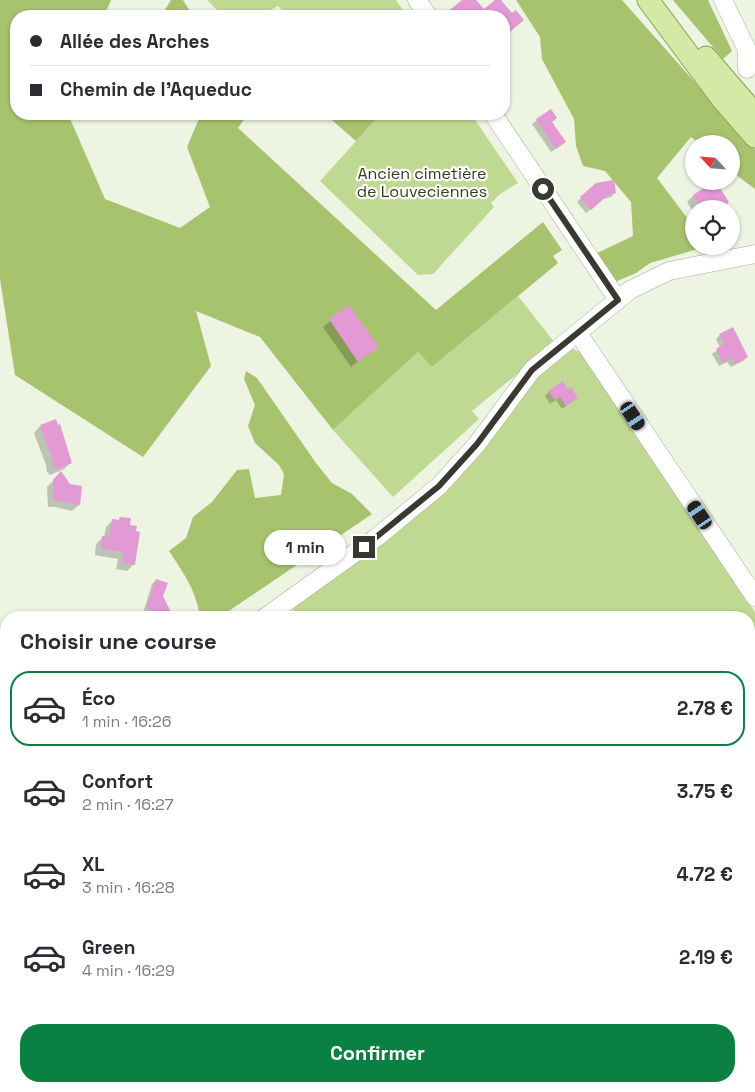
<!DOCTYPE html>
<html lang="fr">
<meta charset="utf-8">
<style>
body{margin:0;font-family:"Space Grotesk",sans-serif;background:#f7f7f7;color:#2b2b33;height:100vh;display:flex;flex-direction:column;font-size:19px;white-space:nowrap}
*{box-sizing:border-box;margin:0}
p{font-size:16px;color:#7c7c81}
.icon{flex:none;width:28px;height:28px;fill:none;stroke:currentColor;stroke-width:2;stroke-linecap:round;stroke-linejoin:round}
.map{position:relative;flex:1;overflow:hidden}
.sheet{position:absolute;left:0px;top:611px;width:755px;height:481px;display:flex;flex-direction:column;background:#fff;border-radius:20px 20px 0 0;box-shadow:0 1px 4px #0004}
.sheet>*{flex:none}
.top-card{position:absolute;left:10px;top:10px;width:500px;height:110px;border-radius:20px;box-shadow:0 1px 4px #0004;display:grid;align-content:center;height:110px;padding:0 20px;background:#fff}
.needle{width:32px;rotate:296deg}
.fabs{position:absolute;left:685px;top:135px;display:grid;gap:10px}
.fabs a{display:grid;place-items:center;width:55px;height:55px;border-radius:50%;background:#fff;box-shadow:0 1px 4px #0004;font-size:25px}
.end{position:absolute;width:22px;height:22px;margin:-11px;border:6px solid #373932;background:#fff;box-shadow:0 0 0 2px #fff}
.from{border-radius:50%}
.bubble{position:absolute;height:35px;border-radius:18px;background:#fff;box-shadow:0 1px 4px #0004;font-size:16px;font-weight:600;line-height:35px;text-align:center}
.car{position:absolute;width:15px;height:30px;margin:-15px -8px;border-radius:6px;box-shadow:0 0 4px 1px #0007;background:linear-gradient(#222 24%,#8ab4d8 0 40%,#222 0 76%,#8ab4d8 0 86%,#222 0)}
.top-card b{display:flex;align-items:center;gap:18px;height:48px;font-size:19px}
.top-card b+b{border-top:1px solid #e1e1e2}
.top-card i{width:12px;height:12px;background:#2b2b33}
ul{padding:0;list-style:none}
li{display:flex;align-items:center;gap:15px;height:75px;margin:0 10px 8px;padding:0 10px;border:2px solid transparent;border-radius:20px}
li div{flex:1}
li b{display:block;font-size:19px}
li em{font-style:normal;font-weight:600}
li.active{border-color:#0b8043}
li>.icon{width:45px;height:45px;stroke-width:1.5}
h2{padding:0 20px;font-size:22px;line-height:60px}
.cta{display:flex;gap:10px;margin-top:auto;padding:10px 20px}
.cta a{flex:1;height:58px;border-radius:20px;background:#0b8043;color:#fff;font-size:20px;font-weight:600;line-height:58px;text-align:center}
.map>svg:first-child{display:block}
</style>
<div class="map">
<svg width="755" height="1092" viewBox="0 0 755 1092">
<rect width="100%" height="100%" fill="#edf4e1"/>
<g fill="#c0d992">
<polygon points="207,0 396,0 407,16 288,16 278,6 259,16 223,16"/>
<polygon points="377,114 471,114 518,183 500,194 491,203 494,207 433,274 418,275 320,181 379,116"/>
<polygon points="518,296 555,343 472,411 479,419 393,497 333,430 418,352 432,367"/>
<polygon points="570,348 581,352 755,612 755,715 749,720 749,618 291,618 295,605 374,548 533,379"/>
<polygon points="0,1055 6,1057 6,1086 104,1086 123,1092 0,1092"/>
</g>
<g fill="#a7c36e">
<polygon points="0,0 111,0 104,16 16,16 16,114 68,114 105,199 180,228 210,207 187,147 201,114 248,114 238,128 436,310 543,222 562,250 553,256 558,263 432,367 418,352 333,430 260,337 196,311 211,366 143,457 15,375 0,279"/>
<polygon points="171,0 183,0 193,16 161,16"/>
<polygon points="516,0 622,0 755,150 755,189 731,171 731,144 700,144 691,137 657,178 694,227 694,246 708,246 650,263 636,273 615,282 593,255 633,236 631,202 605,171 583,166 576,146 574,119 542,59 540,37"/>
<polygon points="673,0 708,0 732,51 723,59"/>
<polygon points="325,114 377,114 379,116 356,141"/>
<path d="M 246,371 L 257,378 L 316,463 L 332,483 L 352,494 L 372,514 L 220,617 L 200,617 C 196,590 184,574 169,551 L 186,538 L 193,517 L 212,502 L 237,470 L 249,469 L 255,498 L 281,495 L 284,474 L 279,465 L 255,443 L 248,426 L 255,405 L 244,379 Z"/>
<polygon points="104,1086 608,1086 607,1091 610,1092 123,1092"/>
</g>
<g fill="#0003">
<polygon points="464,0 474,0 483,11 497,0 500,0 516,26 504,37 504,16 445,16"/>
<polygon points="550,110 556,118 551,123 560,146 551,152 532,124"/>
<polygon points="713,183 729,209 694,209 694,213 687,202 693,196"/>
<polygon points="615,193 611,197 603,199 586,213 577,202 581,198"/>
<polygon points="349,306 377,347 351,367 323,327"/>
<polygon points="720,335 747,357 743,361 731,367 727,362 719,366 712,354 720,348 716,339"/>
<polygon points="549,392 572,402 562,409 556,400 550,404 545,396"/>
<polygon points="40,426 71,462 64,469 50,475 47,472 46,465 34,433"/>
<polygon points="61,473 69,485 81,487 79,505 72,511 55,507 48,507 47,487"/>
<polygon points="120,518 135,532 134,564 127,571 116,569 118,559 95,555 96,544 103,537 104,538 106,527 113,520 118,521"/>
<polygon points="156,580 162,596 173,618 154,618 143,613 152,584"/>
<polygon points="0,683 6,694 6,713 0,717"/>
<polygon points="755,683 755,707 749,712 749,688"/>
<rect x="0" y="766" width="6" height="16"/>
<polygon points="755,796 755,840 749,831 749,801"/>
</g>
<g fill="#e399d3">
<polygon points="462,0 476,0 484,9 495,0 501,0 512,13 516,10 524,20 504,37 504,16 442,16"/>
<polygon points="551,109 557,118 552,122 566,142 556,149 536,119"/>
<polygon points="614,180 616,193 608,195 591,210 580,197 596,183"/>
<polygon points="713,182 718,189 720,188 729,202 727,203 731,209 702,209 693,195"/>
<polygon points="349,305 379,347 358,362 329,319"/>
<polygon points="733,327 748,357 735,364 732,358 723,363 716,349 724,344 719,334"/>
<polygon points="563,381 568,389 571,387 578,398 566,406 560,397 555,400 548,391"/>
<polygon points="56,419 58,425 60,424 72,463 57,469 53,465 52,458 40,425"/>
<polygon points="61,471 70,484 82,486 80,505 62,501 54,501 53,480"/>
<polygon points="120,517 131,518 130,525 137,526 136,531 140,532 135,565 122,563 124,552 101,549 102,536 109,537 112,519 119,520"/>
<polygon points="156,579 168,583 163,596 174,618 160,618 157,612 146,608"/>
</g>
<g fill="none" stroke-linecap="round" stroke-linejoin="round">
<defs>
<g id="minor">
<polyline points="417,0 428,16"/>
<polyline points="723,0 747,50 747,69"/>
<polyline points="493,114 618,300"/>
<polyline points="578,333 755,597"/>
<polyline points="264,618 377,537 439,486 477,444 532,370 630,290 669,271 755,254"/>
<polyline points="0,746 6,745"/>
</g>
<g id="major">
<polyline points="648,0 721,98 755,137"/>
<polyline points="706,57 755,114"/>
<polyline points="749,1004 755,1006"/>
<polyline points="0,1018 6,1018"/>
</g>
</defs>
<use href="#minor" stroke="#a8af9d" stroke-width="19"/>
<use href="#major" stroke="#8aa256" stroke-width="23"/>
<use href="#minor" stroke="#fff" stroke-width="18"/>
<use href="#major" stroke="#d4e9a5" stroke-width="21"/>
</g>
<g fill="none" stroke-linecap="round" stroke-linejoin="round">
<polyline stroke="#373932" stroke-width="6" points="364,547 439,486 477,444 532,370 618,300 543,189"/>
</g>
<g text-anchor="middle" stroke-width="4.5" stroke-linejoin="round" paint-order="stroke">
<g font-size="16" fill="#313d19" stroke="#fff">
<text x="422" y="179">Ancien cimetière<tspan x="422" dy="18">de Louveciennes</tspan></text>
</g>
</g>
</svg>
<div class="fabs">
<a><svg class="needle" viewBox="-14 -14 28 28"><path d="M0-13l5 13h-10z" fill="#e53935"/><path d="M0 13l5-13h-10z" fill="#7c7c81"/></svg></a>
<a><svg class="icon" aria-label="locate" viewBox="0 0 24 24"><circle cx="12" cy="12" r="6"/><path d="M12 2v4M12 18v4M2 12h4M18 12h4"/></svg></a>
</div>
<i class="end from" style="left:543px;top:189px"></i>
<i class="end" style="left:364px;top:547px"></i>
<div class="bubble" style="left:264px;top:530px;width:82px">1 min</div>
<i class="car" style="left:633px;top:416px;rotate:146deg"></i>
<i class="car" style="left:700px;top:515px;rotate:326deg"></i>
<div class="top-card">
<b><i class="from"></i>Allée des Arches</b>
<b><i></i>Chemin de l'Aqueduc</b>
</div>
<section class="sheet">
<h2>Choisir une course</h2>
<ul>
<li class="active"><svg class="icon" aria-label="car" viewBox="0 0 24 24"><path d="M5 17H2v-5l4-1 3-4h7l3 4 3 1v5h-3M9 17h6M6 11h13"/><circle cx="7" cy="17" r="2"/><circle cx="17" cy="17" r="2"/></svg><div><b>Éco</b><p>1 min · 16:26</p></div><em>2.78 €</em></li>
<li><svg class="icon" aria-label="car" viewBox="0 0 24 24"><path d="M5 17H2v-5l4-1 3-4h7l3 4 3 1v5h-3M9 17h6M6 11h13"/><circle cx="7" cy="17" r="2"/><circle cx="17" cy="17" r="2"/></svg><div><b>Confort</b><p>2 min · 16:27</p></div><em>3.75 €</em></li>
<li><svg class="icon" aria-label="car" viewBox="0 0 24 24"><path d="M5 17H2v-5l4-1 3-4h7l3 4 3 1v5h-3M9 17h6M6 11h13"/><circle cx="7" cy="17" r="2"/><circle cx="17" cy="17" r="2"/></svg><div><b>XL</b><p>3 min · 16:28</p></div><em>4.72 €</em></li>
<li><svg class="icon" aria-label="car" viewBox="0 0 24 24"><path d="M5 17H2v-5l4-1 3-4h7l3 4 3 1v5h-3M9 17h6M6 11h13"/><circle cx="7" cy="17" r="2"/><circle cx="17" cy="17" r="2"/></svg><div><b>Green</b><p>4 min · 16:29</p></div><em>2.19 €</em></li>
</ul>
<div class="cta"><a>Confirmer</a></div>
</section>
</div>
